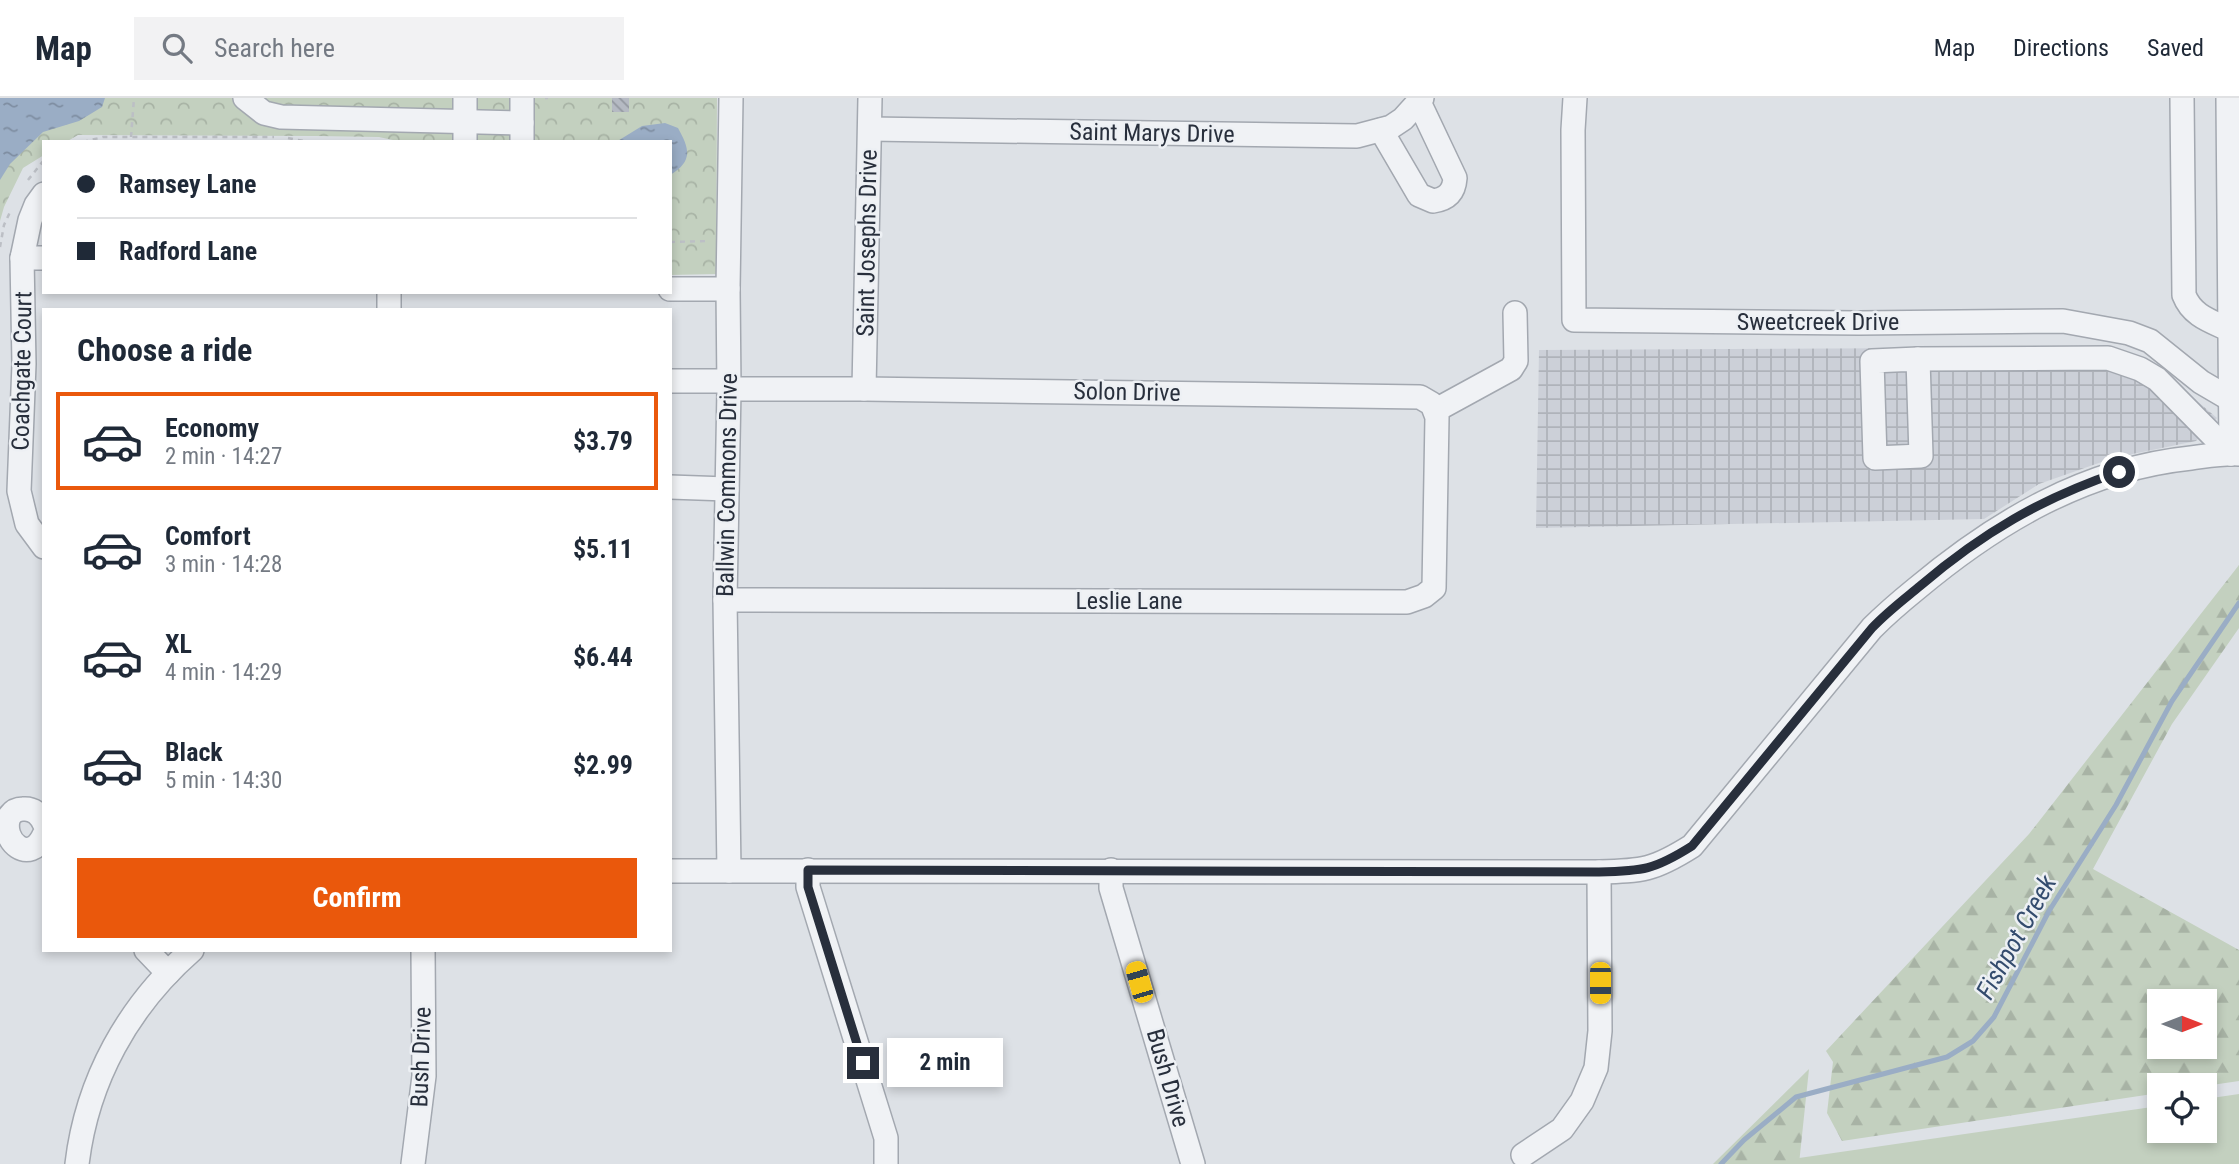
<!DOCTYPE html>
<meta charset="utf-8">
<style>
body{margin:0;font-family:"Roboto Condensed",sans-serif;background:#f2f2f3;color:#1f2937;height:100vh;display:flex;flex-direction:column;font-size:26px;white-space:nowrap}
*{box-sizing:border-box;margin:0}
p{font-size:23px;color:#747a83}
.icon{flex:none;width:38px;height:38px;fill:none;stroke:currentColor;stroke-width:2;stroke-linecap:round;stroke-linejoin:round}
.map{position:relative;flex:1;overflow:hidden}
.drawer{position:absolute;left:42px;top:210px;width:630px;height:644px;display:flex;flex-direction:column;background:#fff;border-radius:0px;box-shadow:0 4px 10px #0003}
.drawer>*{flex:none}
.guide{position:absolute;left:42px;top:42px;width:630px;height:154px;border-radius:0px;box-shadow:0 4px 10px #0003;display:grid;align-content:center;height:154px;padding:0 35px;background:#fff}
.needle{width:46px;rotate:90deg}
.buttons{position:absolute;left:2147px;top:891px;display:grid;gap:14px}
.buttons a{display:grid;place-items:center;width:70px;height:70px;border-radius:0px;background:#fff;box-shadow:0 4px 10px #0003;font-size:35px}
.end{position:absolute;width:32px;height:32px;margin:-16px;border:9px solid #282f3c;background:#fff;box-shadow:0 0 0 4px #fff}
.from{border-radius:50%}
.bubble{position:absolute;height:49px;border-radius:0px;background:#fff;box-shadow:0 4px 10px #0003;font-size:23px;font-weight:700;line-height:49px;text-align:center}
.car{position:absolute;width:21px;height:42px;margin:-21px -10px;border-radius:9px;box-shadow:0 0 5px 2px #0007;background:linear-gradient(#f5c518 24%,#345 0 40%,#f5c518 0 76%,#345 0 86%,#f5c518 0)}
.guide b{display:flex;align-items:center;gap:24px;height:66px;font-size:26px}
.guide b+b{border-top:2px solid #e0e1e3}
.guide i{width:18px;height:18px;background:#1f2937}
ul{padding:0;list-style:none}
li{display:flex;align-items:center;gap:21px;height:98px;margin:0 14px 10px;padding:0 21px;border:4px solid transparent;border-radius:0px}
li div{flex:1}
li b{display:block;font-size:26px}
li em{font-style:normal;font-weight:700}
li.on{border-color:#ea580c}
li>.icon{width:63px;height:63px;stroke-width:1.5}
h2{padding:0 35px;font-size:32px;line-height:84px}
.button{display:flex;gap:14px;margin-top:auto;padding:14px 35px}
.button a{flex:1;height:80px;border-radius:0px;background:#ea580c;color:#fff;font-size:28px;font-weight:700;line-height:80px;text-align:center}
header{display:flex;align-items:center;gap:42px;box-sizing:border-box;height:98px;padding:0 35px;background:#fff;border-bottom:2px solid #e0e1e3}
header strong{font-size:33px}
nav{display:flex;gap:38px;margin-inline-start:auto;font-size:24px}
.search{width:490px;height:63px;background:#f2f2f3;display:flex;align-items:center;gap:18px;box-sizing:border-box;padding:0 24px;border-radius:0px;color:#747a83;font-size:26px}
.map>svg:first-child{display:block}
</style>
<header>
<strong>Map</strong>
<div class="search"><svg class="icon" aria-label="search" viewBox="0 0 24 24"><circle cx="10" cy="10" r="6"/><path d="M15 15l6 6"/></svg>Search here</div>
<nav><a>Map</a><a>Directions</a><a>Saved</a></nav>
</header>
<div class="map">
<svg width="2239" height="1066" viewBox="0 0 2239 1066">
<defs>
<pattern id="industrial-grid" width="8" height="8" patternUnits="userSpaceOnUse" patternTransform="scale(1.75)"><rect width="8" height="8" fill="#ccd0d8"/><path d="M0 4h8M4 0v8" fill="none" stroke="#afb3ba"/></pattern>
<pattern id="forest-firs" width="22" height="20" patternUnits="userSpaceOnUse" patternTransform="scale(1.75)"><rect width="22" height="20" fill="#c3d0bf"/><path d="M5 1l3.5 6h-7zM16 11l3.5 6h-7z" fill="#a8b3a5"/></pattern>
<pattern id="park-crowns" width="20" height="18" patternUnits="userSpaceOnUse" patternTransform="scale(1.75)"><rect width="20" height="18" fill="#c3d0bf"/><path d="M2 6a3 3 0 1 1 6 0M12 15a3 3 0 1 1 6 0" fill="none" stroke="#a8b3a5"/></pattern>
<pattern id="water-ripples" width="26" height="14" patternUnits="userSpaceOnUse" patternTransform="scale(1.75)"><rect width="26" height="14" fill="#9aadc5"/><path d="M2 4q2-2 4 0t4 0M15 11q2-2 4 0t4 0" fill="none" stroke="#7e8da1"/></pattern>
<pattern id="building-back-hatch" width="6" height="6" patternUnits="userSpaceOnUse" patternTransform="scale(1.75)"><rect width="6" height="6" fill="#b5bac3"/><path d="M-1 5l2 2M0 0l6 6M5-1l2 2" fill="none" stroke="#9398a0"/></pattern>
</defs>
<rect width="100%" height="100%" fill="#dde1e6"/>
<polygon fill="url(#industrial-grid)" points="2110,249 2157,269 2217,320 2196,343 2113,360 2039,386 1984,421 1536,430 1539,252"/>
<g fill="url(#forest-firs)" fill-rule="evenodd">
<path d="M 2239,467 L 2239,530 L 2172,626 L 2093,771 L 2239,852 L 2239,983 L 2205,988 L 2160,987 L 2159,995 L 1842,1043 L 1827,1015 L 1833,964 L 1826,953 L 2029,736 ZM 2160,903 L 2205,903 L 2205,948 L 2160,948 Z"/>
<polygon points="1809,971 1799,1066 1713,1066"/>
</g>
<polygon fill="url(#park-crowns)" points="0,0 717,0 716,176 670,177 670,44 402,44 379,39 316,38 78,37 66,44 44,44 44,57 23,70 4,109 0,123"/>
<polygon fill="#c3d0bf" points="2239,996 2239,1066 1799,1066 1799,1060 2159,1008 2160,1032 2205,1032 2205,1001"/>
<g fill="url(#water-ripples)">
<polygon points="0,0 105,0 102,9 79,23 43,34 10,66 0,82"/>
<path d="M 665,25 L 678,30 C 689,50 694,63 670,77 L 670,44 L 616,44 L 642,28 Z"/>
</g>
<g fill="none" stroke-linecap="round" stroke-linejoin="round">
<polyline stroke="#9aadc5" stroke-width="5" points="1721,1066 1744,1042 1796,999 1947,959 1973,943 1994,919 2049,813 2116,707 2172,603 2239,505"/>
</g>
<rect fill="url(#building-back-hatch)" x="612" y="0" width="17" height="14"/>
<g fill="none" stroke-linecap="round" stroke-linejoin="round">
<defs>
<g id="minor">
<polyline points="245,0 264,15 281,19 522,25"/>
<polyline points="465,0 465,44"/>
<polyline points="522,0 522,44"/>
<polyline points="1575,0 1573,32 1574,222 1859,225 2063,223 2129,235 2150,243 2201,284 2230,301"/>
<path d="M 2182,0 L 2184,197 C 2192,218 2211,223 2230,232"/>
<polyline points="2228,0 2231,356"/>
<polyline points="870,31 1357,38 1391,29 1403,21 1422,0"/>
<path d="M 1381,32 L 1419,97 L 1433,103 C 1447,101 1454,94 1455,80 L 1419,4"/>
<polyline points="44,96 36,107 30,122 22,160 24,266 19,393 27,426 44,449"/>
<polyline points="22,160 44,160"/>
<polyline points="670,191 728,191"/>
<polyline points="389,212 389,194"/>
<polyline points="1918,261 2108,260 2140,271 2157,281 2231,356"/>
<polygon points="1918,261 1921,358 1875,360 1872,263"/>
<polyline points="670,283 729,283"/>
<polyline points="864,291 870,0"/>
<polyline points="1436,312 1511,271 1516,263 1515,215"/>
<polyline points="670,389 727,391"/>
<polyline points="725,502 1407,504 1424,498 1434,490 1437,319 1432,306 1420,299 864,291 729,291"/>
<path d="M 44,725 C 40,716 33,710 23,711 C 17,711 12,714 9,719 C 0,743 30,768 44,737"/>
<polyline points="808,772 808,789 886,1040 886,1066"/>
<polyline points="1111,772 1111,790 1193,1066"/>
<path d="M 670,773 L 1599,774 C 1643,773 1654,772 1692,748 L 1872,530 C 1886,516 1900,504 1916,491 C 1996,424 2085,371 2191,360 C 2207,358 2223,355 2239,356"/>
<polyline points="729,773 725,502 729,291 728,191 731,0"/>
<polyline points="146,852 168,875"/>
<polyline points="1523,1057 1562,1031 1582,1003 1596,970 1600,933 1599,774"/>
<path d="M 77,1066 C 87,982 128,908 192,852"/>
<polyline points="413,1066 424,978 423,852"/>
</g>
</defs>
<use href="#minor" stroke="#a3a8b0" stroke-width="26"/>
<g stroke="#bcbfc5" stroke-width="2.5" stroke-dasharray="5 5" stroke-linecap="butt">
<polyline points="545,0 548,0"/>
<polyline points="131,39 134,0"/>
<polyline points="288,40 309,44"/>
<polyline points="83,44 103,39 274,39"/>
<polyline points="28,82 44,62"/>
<polyline points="670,144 710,143"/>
<polyline points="0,149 4,127 11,112"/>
</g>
<use href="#minor" stroke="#f0f2f5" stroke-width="23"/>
</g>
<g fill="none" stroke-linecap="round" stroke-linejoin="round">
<path stroke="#282f3c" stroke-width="9" d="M 863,965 L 808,789 L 808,772 L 1599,774 C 1643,773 1654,772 1692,748 L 1872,530 C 1887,514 1903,502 1920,488 C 1982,435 2042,400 2119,374"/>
</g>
<g text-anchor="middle" stroke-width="5" stroke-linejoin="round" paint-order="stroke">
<g font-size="24" fill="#282f3c" stroke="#edf0f4">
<text transform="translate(1152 35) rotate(1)" y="8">Saint Marys Drive</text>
<text transform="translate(867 145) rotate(-89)" y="8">Saint Josephs Drive</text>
<text x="1818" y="232">Sweetcreek Drive</text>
<text transform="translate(22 273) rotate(-89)" y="8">Coachgate Court</text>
<text transform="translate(1127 294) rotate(1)" y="8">Solon Drive</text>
<text transform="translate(727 387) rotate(-89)" y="8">Ballwin Commons Drive</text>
<text x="1129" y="511">Leslie Lane</text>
<text transform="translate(421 959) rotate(-88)" y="8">Bush Drive</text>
<text transform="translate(1168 980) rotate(74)" y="8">Bush Drive</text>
</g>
<g font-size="26" font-style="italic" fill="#344c6e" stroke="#edf0f4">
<text transform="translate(2016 839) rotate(-61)" y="9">Fishpot Creek</text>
</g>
</g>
</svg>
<div class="buttons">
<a><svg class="needle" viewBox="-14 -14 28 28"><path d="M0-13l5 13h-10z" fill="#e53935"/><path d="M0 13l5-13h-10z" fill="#747a83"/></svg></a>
<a><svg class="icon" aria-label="locate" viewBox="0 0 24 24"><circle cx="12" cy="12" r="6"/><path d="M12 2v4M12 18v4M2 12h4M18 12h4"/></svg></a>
</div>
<i class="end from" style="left:2119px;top:374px"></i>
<i class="end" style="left:863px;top:965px"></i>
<div class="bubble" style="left:887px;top:940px;width:116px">2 min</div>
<i class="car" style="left:1139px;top:884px;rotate:344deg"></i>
<i class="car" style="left:1600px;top:885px;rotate:180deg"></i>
<div class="guide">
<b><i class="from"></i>Ramsey Lane</b>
<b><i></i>Radford Lane</b>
</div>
<section class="drawer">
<h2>Choose a ride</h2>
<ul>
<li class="on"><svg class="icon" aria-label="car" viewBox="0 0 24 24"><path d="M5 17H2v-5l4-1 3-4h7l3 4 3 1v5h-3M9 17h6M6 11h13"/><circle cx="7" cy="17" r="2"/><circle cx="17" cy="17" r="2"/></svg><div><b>Economy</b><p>2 min · 14:27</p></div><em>$3.79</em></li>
<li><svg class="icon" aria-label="car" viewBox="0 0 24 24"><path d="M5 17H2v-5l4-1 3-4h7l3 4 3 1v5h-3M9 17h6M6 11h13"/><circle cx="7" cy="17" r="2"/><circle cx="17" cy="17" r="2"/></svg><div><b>Comfort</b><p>3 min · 14:28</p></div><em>$5.11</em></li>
<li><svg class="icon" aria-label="car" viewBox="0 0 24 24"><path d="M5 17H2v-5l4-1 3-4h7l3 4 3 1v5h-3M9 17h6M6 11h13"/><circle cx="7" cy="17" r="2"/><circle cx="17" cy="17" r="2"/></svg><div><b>XL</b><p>4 min · 14:29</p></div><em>$6.44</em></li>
<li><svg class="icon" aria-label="car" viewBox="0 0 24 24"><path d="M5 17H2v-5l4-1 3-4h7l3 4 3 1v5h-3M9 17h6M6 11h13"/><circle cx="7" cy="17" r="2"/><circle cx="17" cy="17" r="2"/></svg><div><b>Black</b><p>5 min · 14:30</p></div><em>$2.99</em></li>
</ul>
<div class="button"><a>Confirm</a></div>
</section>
</div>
